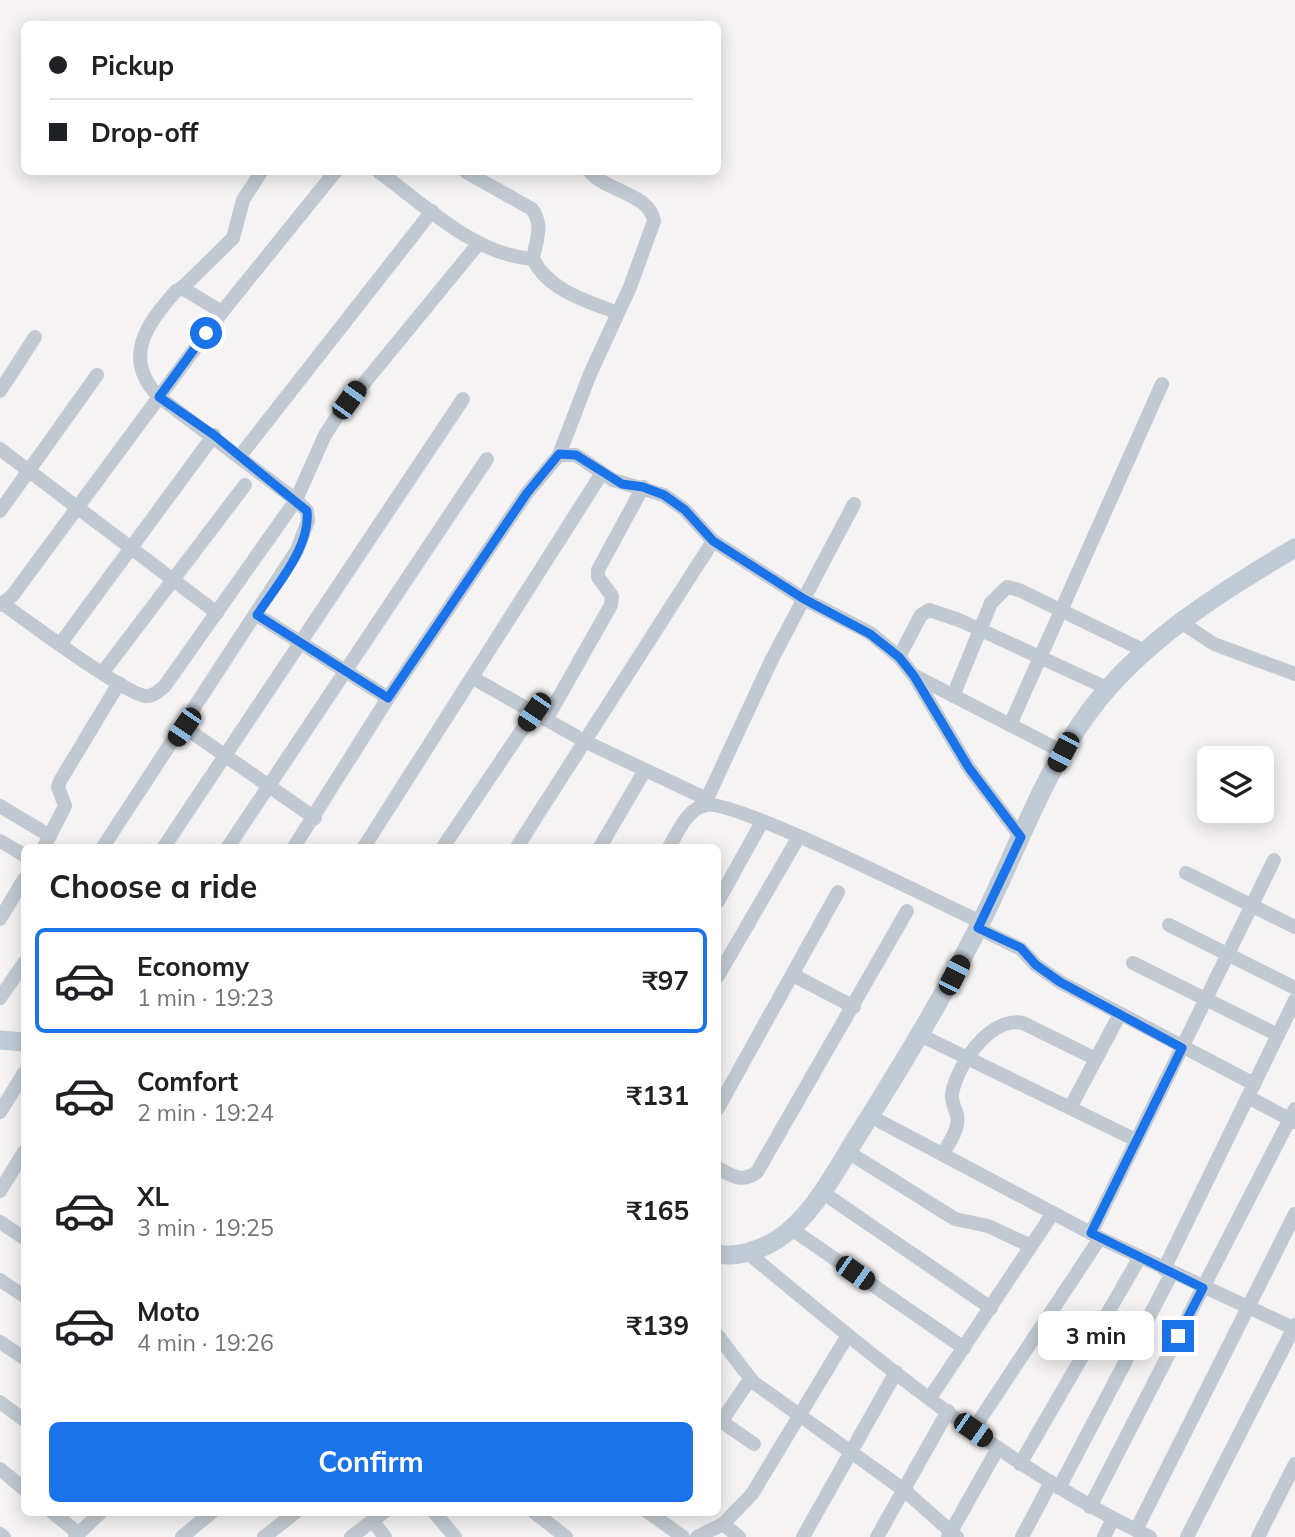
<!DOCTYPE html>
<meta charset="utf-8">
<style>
body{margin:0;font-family:Mulish,sans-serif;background:#f6f6f6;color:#202124;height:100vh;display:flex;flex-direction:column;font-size:26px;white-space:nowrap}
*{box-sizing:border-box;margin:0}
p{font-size:23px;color:#757577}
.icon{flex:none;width:38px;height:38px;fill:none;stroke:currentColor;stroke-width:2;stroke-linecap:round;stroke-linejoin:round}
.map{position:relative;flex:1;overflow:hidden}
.details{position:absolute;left:21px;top:844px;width:700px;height:672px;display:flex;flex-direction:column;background:#fff;border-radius:10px;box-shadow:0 4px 18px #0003}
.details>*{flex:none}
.banner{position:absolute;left:21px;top:21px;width:700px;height:154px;border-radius:10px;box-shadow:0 4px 18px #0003;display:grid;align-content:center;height:154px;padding:0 28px;background:#fff}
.buttons{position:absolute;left:1197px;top:746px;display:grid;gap:14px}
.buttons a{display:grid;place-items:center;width:77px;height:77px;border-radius:10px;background:#fff;box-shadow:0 4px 18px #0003;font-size:35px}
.end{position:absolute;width:32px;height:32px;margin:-16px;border:9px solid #1a73e8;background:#fff;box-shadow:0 0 0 4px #fff}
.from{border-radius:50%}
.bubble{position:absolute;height:49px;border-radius:10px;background:#fff;box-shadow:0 4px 18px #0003;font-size:23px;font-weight:700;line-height:49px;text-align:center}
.car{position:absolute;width:21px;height:42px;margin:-21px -10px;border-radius:9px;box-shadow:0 0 5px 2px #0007;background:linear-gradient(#222 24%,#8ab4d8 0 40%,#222 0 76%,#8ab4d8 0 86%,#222 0)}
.banner b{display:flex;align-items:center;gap:24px;height:66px;font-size:26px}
.banner b+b{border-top:2px solid #e0e0e0}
.banner i{width:18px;height:18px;background:#202124}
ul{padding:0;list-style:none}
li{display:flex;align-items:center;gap:21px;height:105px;margin:0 14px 10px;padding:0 14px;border:4px solid transparent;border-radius:10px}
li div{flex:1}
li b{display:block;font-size:26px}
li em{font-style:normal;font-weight:700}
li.on{border-color:#1a73e8}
li>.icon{width:63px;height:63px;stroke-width:1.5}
h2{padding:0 28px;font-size:32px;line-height:84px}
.button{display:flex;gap:14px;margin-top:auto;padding:14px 28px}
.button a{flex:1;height:80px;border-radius:10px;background:#1a73e8;color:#fff;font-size:28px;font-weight:700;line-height:80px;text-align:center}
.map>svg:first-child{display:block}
</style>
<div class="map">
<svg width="1295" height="1537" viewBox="0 0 1295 1537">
<rect width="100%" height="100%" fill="#f5f3f3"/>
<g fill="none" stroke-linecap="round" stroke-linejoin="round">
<g stroke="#c1cad2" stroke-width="14">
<path d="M 379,172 C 425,205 474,255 533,259"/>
<path d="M 466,172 L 532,209 C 544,226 536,240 533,259 C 549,291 587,301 618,313"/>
<polyline points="182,288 233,238 243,200 261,172"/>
<polyline points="0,391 35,337"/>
<polyline points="0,449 217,613"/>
<path d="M 559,455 L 590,374 L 630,287 L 654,221 C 650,194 606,191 590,172"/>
<polyline points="240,456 432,211"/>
<polyline points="0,511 97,375"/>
<path d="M 3,604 C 29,622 120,691 145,696 C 153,697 158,691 164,687 L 296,500 L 325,435 L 338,415 L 479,243"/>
<polyline points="0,605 12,596 222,312 335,172"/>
<polyline points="257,615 388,698"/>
<polyline points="1182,623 1214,644 1295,674"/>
<polyline points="61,643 214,435"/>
<polyline points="899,657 921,615 929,610 959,620 1109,689"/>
<polyline points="103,672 245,485"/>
<polyline points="915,676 1063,752"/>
<polyline points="473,678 586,742 707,799"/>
<polyline points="953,696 991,603 1007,587 1019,590 1147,652"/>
<polyline points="546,720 611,605 612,596 598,577 598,570 643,487"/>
<polyline points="1010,725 1162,384"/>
<polyline points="184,727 315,818"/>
<polyline points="704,805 772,659 854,504"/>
<polyline points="0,806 50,836"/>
<polyline points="0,841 24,855"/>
<polyline points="44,847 65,806 58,787 60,781 119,683"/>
<path d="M 103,847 L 297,550 L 308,521 L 307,511 L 296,500 L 159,397 C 121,358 147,324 176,291 L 182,288 L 222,312"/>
<polyline points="164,847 463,399"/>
<polyline points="228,847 487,459"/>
<polyline points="294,847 388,698 527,493 559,455 576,455 613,480 664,495 685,510 713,541 804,599 870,633 899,657 914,676 969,768 1021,837"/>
<polyline points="364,847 602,473"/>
<polyline points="443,847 534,712"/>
<polyline points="517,847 713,541"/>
<polyline points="600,847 645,770"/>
<path d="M 669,847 C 678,832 688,807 707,805 C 737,800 939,903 981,922"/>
<polyline points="1186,873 1295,927"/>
<polyline points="718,901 762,822"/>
<polyline points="0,919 24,879"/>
<polyline points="1169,925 1295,988"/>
<polyline points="978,928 1021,949 1036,965 1060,982 1254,1084"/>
<polyline points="1133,963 1278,1035"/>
<polyline points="793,975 854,1007"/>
<polyline points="718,976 798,838"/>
<polyline points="0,998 24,963"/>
<polyline points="920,1035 1136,1140"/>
<polyline points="1248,1097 1295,1122"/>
<polyline points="718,1108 838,892"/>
<polyline points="1070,1108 1120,1014"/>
<polyline points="0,1112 24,1073"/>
<polyline points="870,1116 1100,1238 1295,1329"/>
<polyline points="848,1152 955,1219 988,1226 1031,1246"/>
<path d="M 943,1154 C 949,1142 960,1129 957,1115 C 955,1108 951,1101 952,1094 C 957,1065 990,1016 1023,1023 L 1096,1059"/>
<path d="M 718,1168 C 732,1176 743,1183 757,1172 L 907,911"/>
<polyline points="0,1191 24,1152"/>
<polyline points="822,1192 991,1308"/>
<polyline points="0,1222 24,1238"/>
<polyline points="790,1228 964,1348"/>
<polyline points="1091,1233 1274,860"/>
<path d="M 748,1253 C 874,1357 1001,1465 1150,1537"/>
<polyline points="1164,1269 1295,1000"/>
<polyline points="0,1280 24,1296"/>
<polyline points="718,1336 753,1382"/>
<polyline points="0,1342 24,1358"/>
<polyline points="930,1398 1053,1213"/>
<polyline points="0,1402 24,1420"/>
<polyline points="718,1419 754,1444"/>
<polyline points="721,1422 746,1385 753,1382 904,1490 957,1537"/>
<polyline points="973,1430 1100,1238"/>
<polyline points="1020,1464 1140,1257"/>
<polyline points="0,1469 24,1489"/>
<polyline points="1059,1488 1172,1273"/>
<polyline points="1090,1507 1295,1109"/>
<polyline points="52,1512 78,1533"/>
<polyline points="434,1512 455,1537"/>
<polyline points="534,1512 566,1537"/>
<polyline points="648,1512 683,1537"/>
<polyline points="372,1520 385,1537"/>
<polyline points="723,1524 739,1537"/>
<polyline points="1136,1530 1295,1214"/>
<polyline points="0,1534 4,1537"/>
<polyline points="75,1537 101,1512"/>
<polyline points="182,1537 212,1512"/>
<polyline points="264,1537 296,1512"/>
<polyline points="351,1537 384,1512"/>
<polyline points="697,1537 723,1524 752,1494 848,1335"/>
<polyline points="803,1537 896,1372"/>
<polyline points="877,1537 948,1411"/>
<polyline points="948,1537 998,1448"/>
<polyline points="1022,1537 1051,1482"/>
<polyline points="1104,1537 1113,1519"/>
<polyline points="1187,1537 1295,1325"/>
<polyline points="1258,1537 1295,1464"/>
</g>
<g stroke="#c1cbd6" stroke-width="19">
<polyline points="0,1040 24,1042"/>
<path d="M 718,1254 C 736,1258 761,1250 778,1239 C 813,1216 836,1170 858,1135 C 904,1062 949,988 987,910 C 1019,844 1045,771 1089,712 C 1140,642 1222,591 1295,548"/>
</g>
</g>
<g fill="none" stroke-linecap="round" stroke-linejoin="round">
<path stroke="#1a73e8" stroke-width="9" d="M 206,333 L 159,397 L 214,435 L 307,511 C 311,547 276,586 257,615 L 388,698 L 527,493 L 559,454 L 576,455 L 622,484 L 643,487 L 664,495 L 685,510 L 713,541 L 804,599 L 870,634 L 899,657 L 914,676 L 969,768 L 1021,837 L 978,928 L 1021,948 L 1036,965 L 1060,982 L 1182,1048 L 1091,1233 L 1203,1288 L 1178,1336"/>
</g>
</svg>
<div class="buttons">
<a><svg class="icon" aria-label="layers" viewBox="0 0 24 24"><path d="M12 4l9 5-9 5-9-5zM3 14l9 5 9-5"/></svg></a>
</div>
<i class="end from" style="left:206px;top:333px"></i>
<i class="end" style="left:1178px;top:1336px"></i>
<div class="bubble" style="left:1038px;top:1311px;width:116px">3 min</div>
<i class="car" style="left:349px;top:400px;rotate:36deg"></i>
<i class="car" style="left:534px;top:712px;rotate:214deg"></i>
<i class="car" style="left:184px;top:727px;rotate:214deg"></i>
<i class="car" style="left:1063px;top:752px;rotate:208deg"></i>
<i class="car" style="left:954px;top:975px;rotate:27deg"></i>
<i class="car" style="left:855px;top:1273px;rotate:125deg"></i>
<i class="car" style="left:973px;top:1430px;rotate:125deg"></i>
<div class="banner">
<b><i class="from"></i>Pickup</b>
<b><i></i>Drop-off</b>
</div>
<section class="details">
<h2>Choose a ride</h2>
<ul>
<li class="on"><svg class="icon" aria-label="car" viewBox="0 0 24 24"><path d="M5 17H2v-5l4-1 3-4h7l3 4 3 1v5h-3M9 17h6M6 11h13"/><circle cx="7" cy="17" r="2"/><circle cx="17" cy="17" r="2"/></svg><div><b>Economy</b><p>1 min · 19:23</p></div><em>₹97</em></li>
<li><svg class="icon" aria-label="car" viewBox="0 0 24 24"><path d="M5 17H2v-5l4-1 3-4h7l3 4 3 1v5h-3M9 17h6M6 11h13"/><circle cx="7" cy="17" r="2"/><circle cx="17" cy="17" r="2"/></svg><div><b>Comfort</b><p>2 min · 19:24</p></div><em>₹131</em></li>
<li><svg class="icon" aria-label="car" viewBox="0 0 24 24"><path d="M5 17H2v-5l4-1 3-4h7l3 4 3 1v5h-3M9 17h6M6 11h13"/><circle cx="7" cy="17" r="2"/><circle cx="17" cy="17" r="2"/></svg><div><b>XL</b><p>3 min · 19:25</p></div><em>₹165</em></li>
<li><svg class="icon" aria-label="car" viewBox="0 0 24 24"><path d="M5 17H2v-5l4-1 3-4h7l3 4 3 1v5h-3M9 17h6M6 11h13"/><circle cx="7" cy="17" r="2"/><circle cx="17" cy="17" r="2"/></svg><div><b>Moto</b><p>4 min · 19:26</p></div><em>₹139</em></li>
</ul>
<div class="button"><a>Confirm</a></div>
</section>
</div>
